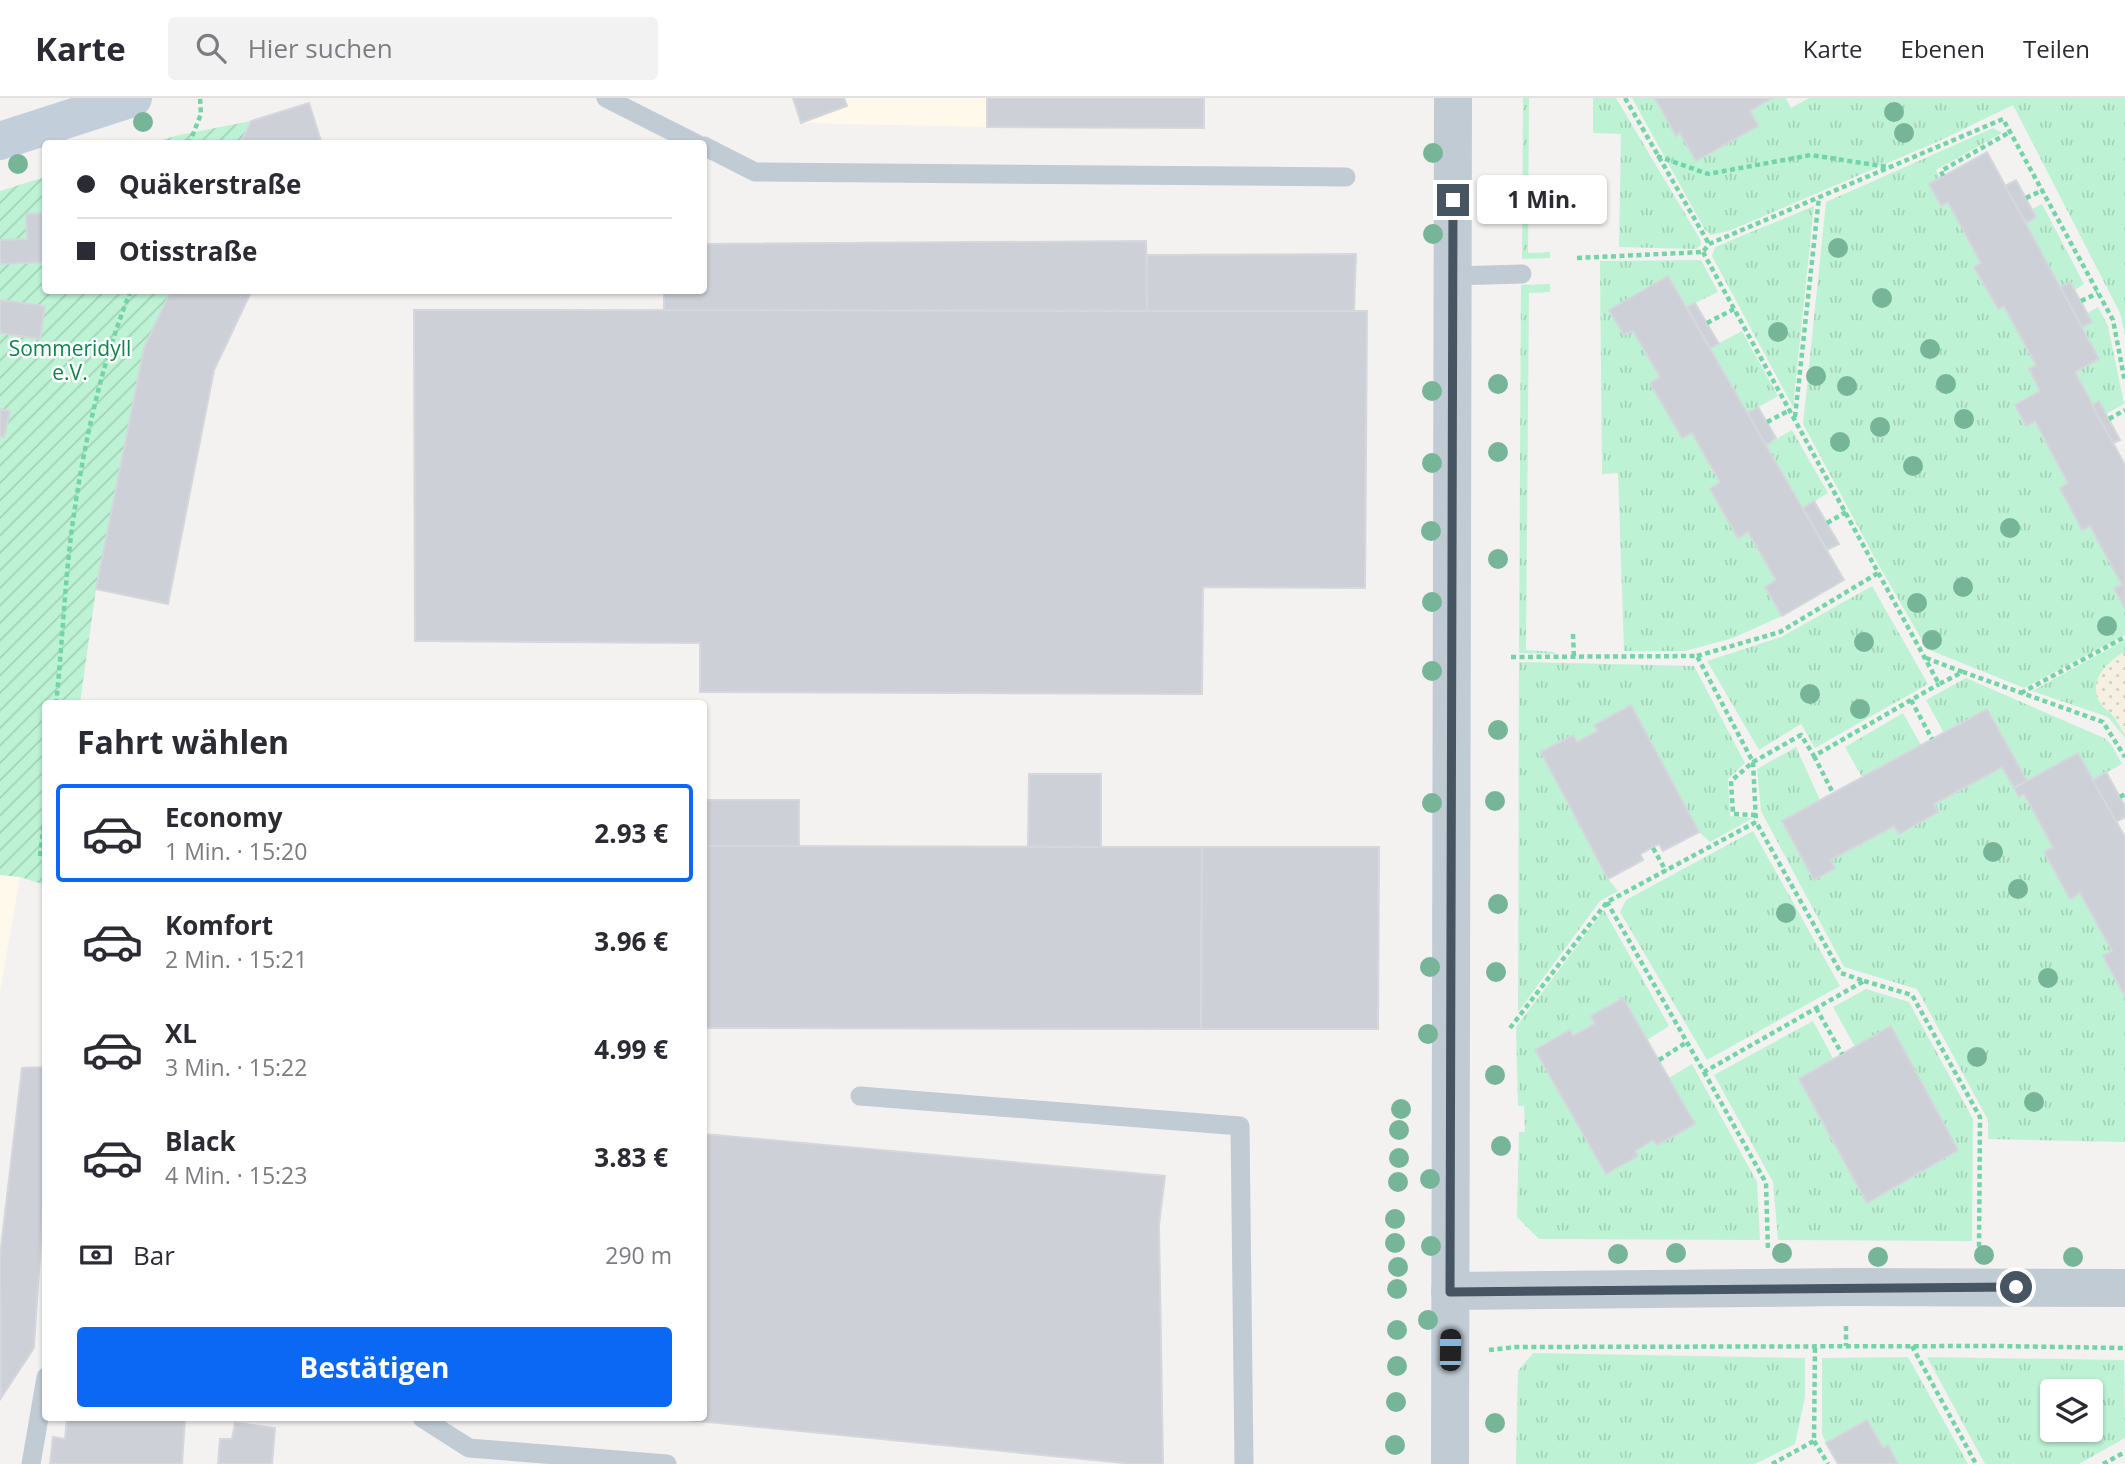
<!DOCTYPE html>
<html lang="de">
<meta charset="utf-8">
<style>
body{margin:0;font-family:"Open Sans",sans-serif;background:#f2f2f3;color:#2b2b33;height:100vh;display:flex;flex-direction:column;font-size:26px;white-space:nowrap}
*{box-sizing:border-box;margin:0}
p{font-size:23px;color:#7c7c81}
.icon{flex:none;width:38px;height:38px;fill:none;stroke:currentColor;stroke-width:2;stroke-linecap:round;stroke-linejoin:round}
.map{position:relative;flex:1;overflow:hidden}
.drawer{position:absolute;left:42px;top:602px;width:665px;height:721px;display:flex;flex-direction:column;background:#fff;border-radius:7px;box-shadow:0 2px 5px #0004}
.drawer>*{flex:none}
.hud{position:absolute;left:42px;top:42px;width:665px;height:154px;border-radius:7px;box-shadow:0 2px 5px #0004;display:grid;align-content:center;height:154px;padding:0 35px;background:#fff}
.controls{position:absolute;left:2040px;top:1281px;display:grid;gap:14px}
.controls a{display:grid;place-items:center;width:63px;height:63px;border-radius:7px;background:#fff;box-shadow:0 2px 5px #0004;font-size:35px}
.end{position:absolute;width:32px;height:32px;margin:-16px;border:9px solid #475461;background:#fff;box-shadow:0 0 0 4px #fff}
.from{border-radius:50%}
.bubble{position:absolute;height:49px;border-radius:7px;background:#fff;box-shadow:0 2px 5px #0004;font-size:23px;font-weight:700;line-height:49px;text-align:center}
.car{position:absolute;width:21px;height:42px;margin:-21px -10px;border-radius:9px;box-shadow:0 0 5px 2px #0007;background:linear-gradient(#222 24%,#8ab4d8 0 40%,#222 0 76%,#8ab4d8 0 86%,#222 0)}
.hud b{display:flex;align-items:center;gap:24px;height:66px;font-size:26px}
.hud b+b{border-top:2px solid #e1e1e2}
.hud i{width:18px;height:18px;background:#2b2b33}
ul{padding:0;list-style:none}
li{display:flex;align-items:center;gap:21px;height:98px;margin:0 14px 10px;padding:0 21px;border:4px solid transparent;border-radius:7px}
li div{flex:1}
li b{display:block;font-size:26px}
li em{font-style:normal;font-weight:700}
li.on{border-color:#0a68f4}
li>.icon{width:63px;height:63px;stroke-width:1.5}
h2{padding:0 35px;font-size:32px;line-height:84px}
.pay{display:flex;align-items:center;gap:18px;height:77px;padding:0 35px;font-size:26px}
.pay p{margin-inline-start:auto}
.primary-button{display:flex;gap:14px;margin-top:auto;padding:14px 35px}
.primary-button a{flex:1;height:80px;border-radius:7px;background:#0a68f4;color:#fff;font-size:28px;font-weight:700;line-height:80px;text-align:center}
header{display:flex;align-items:center;gap:42px;box-sizing:border-box;height:98px;padding:0 35px;background:#fff;border-bottom:2px solid #e1e1e2}
header strong{font-size:33px}
nav{display:flex;gap:38px;margin-inline-start:auto;font-size:24px}
.search{width:490px;height:63px;background:#f2f2f3;display:flex;align-items:center;gap:18px;box-sizing:border-box;padding:0 24px;border-radius:7px;color:#7c7c81;font-size:26px}
.map>svg:first-child{display:block}
</style>
<header>
<strong>Karte</strong>
<div class="search"><svg class="icon" aria-label="search" viewBox="0 0 24 24"><circle cx="10" cy="10" r="6"/><path d="M15 15l6 6"/></svg>Hier suchen</div>
<nav><a>Karte</a><a>Ebenen</a><a>Teilen</a></nav>
</header>
<div class="map">
<svg width="2125" height="1366" viewBox="0 0 2125 1366">
<defs>
<pattern id="grass-tufts" width="24" height="20" patternUnits="userSpaceOnUse" patternTransform="scale(1.75)"><rect width="24" height="20" fill="#bdf3d4"/><path d="M3 7l-1-3M5 7V3M7 7l1-3M15 17l-1-3M17 17v-4M19 17l1-3" fill="none" stroke="#a4d2b9"/></pattern>
<pattern id="sand-dots" width="8" height="8" patternUnits="userSpaceOnUse" patternTransform="scale(1.75)"><rect width="8" height="8" fill="#f5f0e2"/><path d="M2 2h.1M6 6h.1" fill="none" stroke="#d3d0c4" stroke-width="1.8" stroke-linecap="round"/></pattern>
<pattern id="garden-furrows" width="10" height="10" patternUnits="userSpaceOnUse" patternTransform="scale(1.75)"><rect width="10" height="10" fill="#bdf3d4"/><path d="M-1 1l2-2M0 10L10 0M9 11l2-2" fill="none" stroke="#a4d2b9"/></pattern>
</defs>
<rect width="100%" height="100%" fill="#f4f1f1"/>
<g fill="#fef9eb">
<polygon points="793,0 987,0 987,29 801,25"/>
<polygon points="0,777 20,779 0,894"/>
</g>
<g fill="url(#grass-tufts)" fill-rule="evenodd">
<polygon points="1523,0 1529,0 1528,155 1550,154 1550,160 1522,161"/>
<polygon points="1593,0 1616,0 1700,141 1701,147 1696,151 1619,149 1621,36 1593,35"/>
<polygon points="1632,0 1655,0 1676,37 1680,35 1696,63 1758,28 1750,13 1772,0 1786,0 1791,10 1809,0 2125,0 2125,237 2120,215 2013,7 1939,43 1729,133 1711,137 1705,132"/>
<polygon points="1993,30 2002,35 1936,72 1940,80 1929,86 1941,108 1948,104 1981,165 1974,169 1997,211 2004,208 2036,267 2029,271 2040,293 2015,307 2026,328 2035,323 2068,385 2060,390 2082,431 2090,428 2122,487 2115,491 2125,510 2125,537 2024,590 1927,551 1877,464 1803,326 1826,104"/>
<polygon points="2042,106 2084,186 2075,192 2070,184 2060,189 2026,125 2036,119 2032,111"/>
<polygon points="1814,108 1793,309 1712,158 1715,149"/>
<polygon points="1701,162 1718,194 1687,209 1668,178 1610,212 1624,237 1632,232 1660,279 1650,285 1682,340 1692,335 1720,384 1710,391 1738,439 1748,434 1776,482 1765,489 1782,518 1733,540 1685,553 1624,553 1618,375 1602,376 1600,163"/>
<polygon points="1550,186 1550,194 1529,195 1526,552 1555,554 1554,556 1519,555 1521,187"/>
<polygon points="2098,209 2108,228 2124,306 2106,316 2099,303 2092,307 2075,274 2099,261 2082,229 2091,224 2088,215"/>
<polygon points="1742,233 1778,298 1748,315 1710,250"/>
<polygon points="1792,332 1828,395 1803,410 1766,347"/>
<polygon points="1872,488 1928,586 1815,650 1801,626 1759,652 1707,563 1781,539"/>
<polygon points="2125,542 2125,640 2108,619 2032,593"/>
<polygon points="1519,564 1694,568 1745,665 1728,681 1730,718 1753,720 1710,744 1699,734 1631,607 1595,627 1598,633 1577,644 1572,637 1541,654 1608,781 1618,793 1600,803 1518,914"/>
<polygon points="1966,580 2104,640 2111,646 2122,666 2093,682 2078,655 2027,683 1988,611 1944,635 1926,602"/>
<polygon points="1903,615 1921,647 1862,679 1845,649"/>
<polygon points="1796,649 1820,702 1782,723 1814,782 1835,770 1830,762 1894,728 1899,736 1938,714 1934,706 2002,669 2019,699 2024,696 2053,749 2044,754 2071,800 2080,795 2112,853 2103,858 2125,898 2125,1044 1988,1041 1988,1022 1917,891 1844,869 1761,713 1757,671"/>
<polygon points="1753,733 1840,888 1707,962 1620,814 1626,802"/>
<polygon points="1604,812 1669,928 1647,942 1623,900 1591,918 1595,926 1573,938 1570,932 1536,952 1635,1053 1653,1042 1657,1047 1695,1026 1669,980 1692,966 1757,1084 1760,1142 1539,1141 1517,1119 1519,1034 1525,1034 1524,1008 1518,1008 1516,929"/>
<polygon points="1866,891 1909,904 1973,1021 1972,1143 1778,1142 1773,1084 1714,977 1813,923 1834,962 1867,1105 1958,1052 1891,928 1855,949 1833,909"/>
<polygon points="1533,1255 1805,1260 1805,1299 1795,1346 1755,1366 1516,1366 1518,1273"/>
<polygon points="1908,1259 1968,1366 1898,1366 1888,1347 1883,1350 1867,1322 1826,1345 1822,1336 1822,1260"/>
<path d="M 1927,1259 L 2124,1262 L 2125,1340 L 2079,1366 L 1985,1366 ZM 2091,1293 L 2091,1332 L 2053,1332 L 2053,1293 Z"/>
</g>
<path fill="url(#sand-dots)" d="M 2122,555 L 2125,555 L 2125,637 C 2121,631 2118,624 2113,618 C 2110,613 2104,611 2101,606 C 2087,584 2105,566 2122,555 Z"/>
<g fill="url(#garden-furrows)">
<polygon points="251,23 240,45 151,45 179,37"/>
<polygon points="45,79 46,192 171,193 96,491 80,605 46,606 45,787 20,779 0,777 0,93"/>
</g>
<g fill="#cdd0d6" stroke="#d5d7dd" stroke-width="2">
<polygon points="793,0 844,0 847,8 801,25"/>
<polygon points="987,0 1204,0 1204,30 987,29"/>
<polygon points="1655,0 1772,0 1750,13 1758,28 1696,63 1680,35 1676,38"/>
<polygon points="309,5 322,46 240,46 251,23"/>
<polygon points="1987,54 2099,261 2075,274 2125,367 2125,510 2114,490 2122,487 2090,428 2082,432 2060,390 2068,385 2035,323 2026,328 2015,307 2040,293 2029,271 2036,267 2004,208 1998,211 1974,169 1981,165 1948,104 1941,108 1929,86"/>
<polygon points="2016,82 2036,119 2026,125 2005,88"/>
<polygon points="43,115 45,164 0,166 0,142 27,141 26,116"/>
<polygon points="1146,143 1147,213 664,213 664,192 704,192 704,146"/>
<polygon points="1356,156 1354,213 1147,213 1147,157"/>
<polygon points="1668,178 1844,482 1782,518 1765,489 1776,482 1748,434 1738,440 1710,391 1720,384 1692,335 1682,340 1650,285 1660,279 1633,233 1624,237 1609,212"/>
<polygon points="2070,184 2092,224 2082,229 2060,189"/>
<polygon points="171,192 252,192 214,272 168,506 96,491 144,250"/>
<polygon points="0,202 45,208 40,241 0,235"/>
<polygon points="1695,205 1719,246 1710,250 1687,209"/>
<polygon points="414,212 1367,213 1365,490 1203,489 1202,596 700,594 700,545 415,543"/>
<polygon points="2099,303 2120,342 2113,345 2092,307"/>
<polygon points="1758,309 1776,340 1766,347 1748,315"/>
<polygon points="0,311 10,313 4,339 0,338"/>
<polygon points="1814,403 1839,446 1827,452 1803,410"/>
<polygon points="1631,607 1699,734 1663,753 1659,746 1640,756 1643,762 1608,781 1541,654 1573,637 1577,644 1598,633 1594,627"/>
<polygon points="1987,611 2027,683 2014,690 2002,669 1934,706 1938,714 1899,736 1894,728 1830,762 1835,770 1814,782 1782,723"/>
<polygon points="2078,655 2125,739 2125,898 2103,858 2112,853 2080,795 2070,801 2044,754 2053,749 2024,696 2019,699 2014,690"/>
<polygon points="2106,674 2125,708 2125,719 2116,724 2093,682"/>
<polygon points="1029,676 1101,676 1101,749 1028,749"/>
<polygon points="704,702 799,702 799,749 704,748"/>
<polygon points="704,748 1202,749 1201,931 704,930"/>
<polygon points="1202,749 1379,749 1378,931 1201,931"/>
<polygon points="1623,900 1695,1026 1657,1047 1653,1042 1635,1053 1638,1058 1606,1076 1535,952 1570,932 1573,938 1595,926 1591,918"/>
<polygon points="1891,928 1958,1052 1867,1105 1799,981"/>
<polygon points="46,969 46,1062 34,1250 1,1300 0,1158 22,970"/>
<polygon points="704,1036 1165,1078 1159,1127 1163,1366 1134,1366 667,1320 704,1320"/>
<polygon points="67,1320 185,1320 182,1366 50,1366 53,1339 65,1341"/>
<polygon points="1867,1322 1883,1350 1888,1347 1898,1366 1838,1366 1826,1345"/>
<polygon points="235,1325 275,1330 272,1366 218,1366 220,1341 232,1341"/>
</g>
<g fill="none" stroke-linecap="round" stroke-linejoin="round">
<g stroke="#72d5a8" stroke-width="4.5" stroke-dasharray="5 3.5" stroke-linecap="butt">
<polyline points="1625,0 1709,146"/>
<polyline points="189,46 201,16 200,0"/>
<polyline points="1657,58 1708,76 1811,57 1888,69"/>
<polyline points="1943,78 1941,73 2010,34"/>
<polyline points="2026,100 2043,92"/>
<polyline points="1703,154 1939,586 1963,574 2103,624 2125,659"/>
<polyline points="1577,160 1703,154 1709,146 2003,21 2113,222 2125,284"/>
<polyline points="2081,203 2098,195"/>
<polyline points="1707,225 1734,211"/>
<polyline points="1795,319 1819,99"/>
<polyline points="2109,321 2125,312"/>
<polyline points="1767,324 1790,312"/>
<polyline points="1827,425 1846,414"/>
<polyline points="1573,536 1574,560"/>
<polyline points="1697,558 1780,534 1878,475"/>
<polyline points="1511,559 1697,558 1753,664 1756,724"/>
<polyline points="1926,560 1963,574"/>
<polyline points="2021,595 2125,539"/>
<polyline points="1911,602 1932,641"/>
<path d="M 56,606 C 63,541 65,472 75,409 C 86,336 103,261 131,192"/>
<polyline points="1814,658 1833,695"/>
<polyline points="2120,699 2125,696"/>
<polyline points="1756,717 1733,716 1731,683 1753,664 1801,637 1814,658 1939,586"/>
<polyline points="1653,750 1666,773"/>
<polyline points="40,758 46,708"/>
<polyline points="1864,883 1912,897 1980,1019 1979,1150"/>
<polyline points="1816,910 1842,956"/>
<polyline points="1510,930 1607,804 1756,724 1841,875 1864,883 1704,974 1607,804"/>
<polyline points="1659,962 1687,944"/>
<polyline points="1704,974 1766,1085 1768,1153"/>
<polyline points="1846,1228 1846,1248"/>
<polyline points="1912,1248 1976,1366"/>
<polyline points="1489,1252 1516,1249 1996,1248 2125,1250"/>
<polyline points="1814,1343 1828,1366"/>
<polyline points="1772,1366 1814,1343 1815,1249"/>
<polyline points="2103,1366 2125,1354"/>
</g>
<g stroke="#c1cbd4" stroke-width="19">
<polyline points="606,0 697,46"/>
<polyline points="704,48 755,74 1346,79"/>
<polyline points="1453,178 1522,176"/>
<polyline points="860,998 1240,1028 1244,1366"/>
<polyline points="422,1320 469,1350 667,1366"/>
<polyline points="31,1366 46,1279"/>
</g>
<g stroke="#c1cbd4" stroke-width="38">
<polyline points="1450,1193 1847,1189 2125,1190"/>
<polyline points="1450,1366 1453,0"/>
</g>
<polyline stroke="#c3cedb" stroke-width="38" points="0,43 133,0"/>
</g>
<g fill="#77b598">
<circle cx="1894" cy="14" r="10"/>
<circle cx="143" cy="24" r="10"/>
<circle cx="1904" cy="35" r="10"/>
<circle cx="1433" cy="55" r="10"/>
<circle cx="18" cy="66" r="10"/>
<circle cx="1498" cy="111" r="10"/>
<circle cx="1433" cy="136" r="10"/>
<circle cx="1838" cy="150" r="10"/>
<circle cx="1882" cy="200" r="10"/>
<circle cx="1778" cy="234" r="10"/>
<circle cx="1930" cy="251" r="10"/>
<circle cx="1816" cy="278" r="10"/>
<circle cx="1498" cy="286" r="10"/>
<circle cx="1946" cy="286" r="10"/>
<circle cx="1847" cy="288" r="10"/>
<circle cx="1432" cy="293" r="10"/>
<circle cx="1964" cy="321" r="10"/>
<circle cx="1880" cy="329" r="10"/>
<circle cx="1840" cy="344" r="10"/>
<circle cx="1498" cy="354" r="10"/>
<circle cx="1432" cy="365" r="10"/>
<circle cx="1913" cy="368" r="10"/>
<circle cx="2010" cy="430" r="10"/>
<circle cx="1431" cy="433" r="10"/>
<circle cx="1498" cy="461" r="10"/>
<circle cx="1963" cy="489" r="10"/>
<circle cx="1432" cy="504" r="10"/>
<circle cx="1917" cy="505" r="10"/>
<circle cx="2107" cy="528" r="10"/>
<circle cx="1932" cy="542" r="10"/>
<circle cx="1864" cy="544" r="10"/>
<circle cx="1432" cy="573" r="10"/>
<circle cx="1810" cy="596" r="10"/>
<circle cx="1860" cy="611" r="10"/>
<circle cx="1498" cy="632" r="10"/>
<circle cx="1495" cy="703" r="10"/>
<circle cx="1432" cy="705" r="10"/>
<circle cx="1993" cy="754" r="10"/>
<circle cx="2018" cy="791" r="10"/>
<circle cx="1498" cy="806" r="10"/>
<circle cx="1786" cy="815" r="10"/>
<circle cx="1430" cy="869" r="10"/>
<circle cx="1496" cy="874" r="10"/>
<circle cx="2048" cy="880" r="10"/>
<circle cx="1428" cy="936" r="10"/>
<circle cx="1977" cy="959" r="10"/>
<circle cx="1495" cy="977" r="10"/>
<circle cx="2034" cy="1004" r="10"/>
<circle cx="1401" cy="1011" r="10"/>
<circle cx="1399" cy="1032" r="10"/>
<circle cx="1501" cy="1048" r="10"/>
<circle cx="1399" cy="1060" r="10"/>
<circle cx="1430" cy="1081" r="10"/>
<circle cx="1398" cy="1084" r="10"/>
<circle cx="1395" cy="1121" r="10"/>
<circle cx="1395" cy="1145" r="10"/>
<circle cx="1431" cy="1148" r="10"/>
<circle cx="1676" cy="1155" r="10"/>
<circle cx="1782" cy="1155" r="10"/>
<circle cx="1618" cy="1156" r="10"/>
<circle cx="1984" cy="1157" r="10"/>
<circle cx="1878" cy="1159" r="10"/>
<circle cx="2073" cy="1159" r="10"/>
<circle cx="1398" cy="1169" r="10"/>
<circle cx="1397" cy="1191" r="10"/>
<circle cx="1428" cy="1222" r="10"/>
<circle cx="1397" cy="1232" r="10"/>
<circle cx="1397" cy="1268" r="10"/>
<circle cx="1396" cy="1304" r="10"/>
<circle cx="1495" cy="1325" r="10"/>
<circle cx="1395" cy="1347" r="10"/>
</g>
<g fill="none" stroke-linecap="round" stroke-linejoin="round">
<polyline stroke="#475461" stroke-width="9" points="1453,102 1450,1194 2016,1189"/>
</g>
<g text-anchor="middle" stroke-width="5" stroke-linejoin="round" paint-order="stroke">
<g font-size="21" fill="#10844f" stroke="#fff">
<text x="70" y="258">Sommeridyll<tspan x="70" dy="24">e.V.</tspan></text>
</g>
</g>
</svg>
<div class="controls">
<a><svg class="icon" aria-label="layers" viewBox="0 0 24 24"><path d="M12 4l9 5-9 5-9-5zM3 14l9 5 9-5"/></svg></a>
</div>
<i class="end from" style="left:2016px;top:1189px"></i>
<i class="end" style="left:1453px;top:102px"></i>
<div class="bubble" style="left:1477px;top:77px;width:130px">1 Min.</div>
<i class="car" style="left:1450px;top:1252px;rotate:1deg"></i>
<div class="hud">
<b><i class="from"></i>Quäkerstraße</b>
<b><i></i>Otisstraße</b>
</div>
<section class="drawer">
<h2>Fahrt wählen</h2>
<ul>
<li class="on"><svg class="icon" aria-label="car" viewBox="0 0 24 24"><path d="M5 17H2v-5l4-1 3-4h7l3 4 3 1v5h-3M9 17h6M6 11h13"/><circle cx="7" cy="17" r="2"/><circle cx="17" cy="17" r="2"/></svg><div><b>Economy</b><p>1 Min. · 15:20</p></div><em>2.93 €</em></li>
<li><svg class="icon" aria-label="car" viewBox="0 0 24 24"><path d="M5 17H2v-5l4-1 3-4h7l3 4 3 1v5h-3M9 17h6M6 11h13"/><circle cx="7" cy="17" r="2"/><circle cx="17" cy="17" r="2"/></svg><div><b>Komfort</b><p>2 Min. · 15:21</p></div><em>3.96 €</em></li>
<li><svg class="icon" aria-label="car" viewBox="0 0 24 24"><path d="M5 17H2v-5l4-1 3-4h7l3 4 3 1v5h-3M9 17h6M6 11h13"/><circle cx="7" cy="17" r="2"/><circle cx="17" cy="17" r="2"/></svg><div><b>XL</b><p>3 Min. · 15:22</p></div><em>4.99 €</em></li>
<li><svg class="icon" aria-label="car" viewBox="0 0 24 24"><path d="M5 17H2v-5l4-1 3-4h7l3 4 3 1v5h-3M9 17h6M6 11h13"/><circle cx="7" cy="17" r="2"/><circle cx="17" cy="17" r="2"/></svg><div><b>Black</b><p>4 Min. · 15:23</p></div><em>3.83 €</em></li>
</ul>
<div class="pay"><svg class="icon" aria-label="cash" viewBox="0 0 24 24"><path d="M3 7h18v10H3z"/><circle cx="12" cy="12" r="2"/></svg>Bar<p>290 m</p></div>
<div class="primary-button"><a>Bestätigen</a></div>
</section>
</div>
